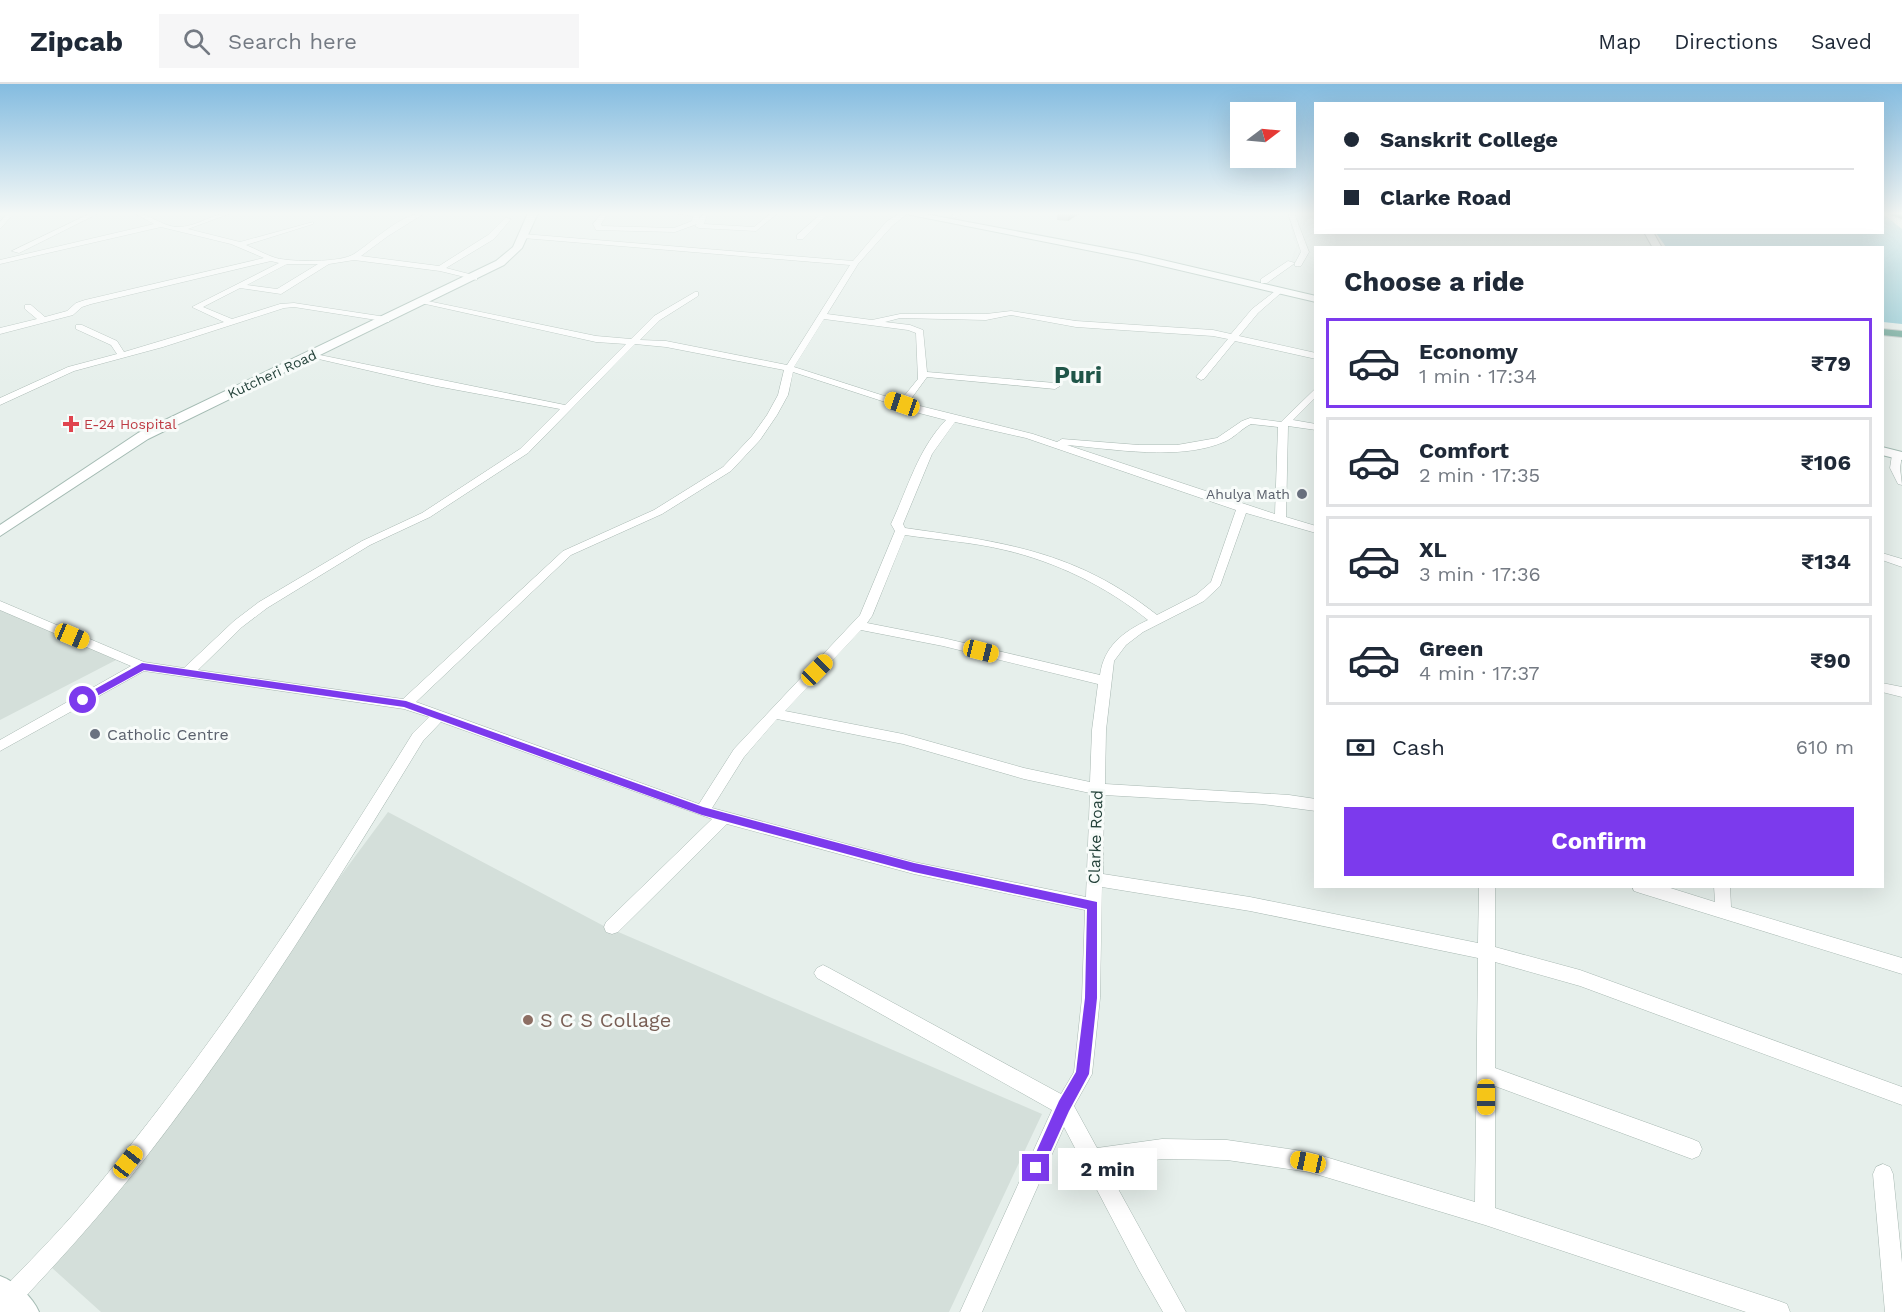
<!DOCTYPE html>
<meta charset="utf-8">
<style>
body{margin:0;font-family:"Work Sans",sans-serif;background:#f6f6f7;color:#1f2937;height:100vh;display:flex;flex-direction:column;font-size:22px;white-space:nowrap}
*{box-sizing:border-box;margin:0}
p{font-size:20px;color:#747a83}
.icon{flex:none;width:33px;height:33px;fill:none;stroke:currentColor;stroke-width:2;stroke-linecap:round;stroke-linejoin:round}
.map{position:relative;flex:1;overflow:hidden}
.panel{position:absolute;left:1314px;top:162px;width:570px;height:642px;display:flex;flex-direction:column;background:#fff;border-radius:0px;box-shadow:0 6px 24px #0002}
.panel>*{flex:none}
.top-card{position:absolute;left:1314px;top:18px;width:570px;height:132px;border-radius:0px;box-shadow:0 6px 24px #0002;display:grid;align-content:center;height:132px;padding:0 30px;background:#fff}
.needle{width:39px;rotate:74deg}
.fabs{position:absolute;left:1230px;top:18px;display:grid;gap:12px}
.fabs a{display:grid;place-items:center;width:66px;height:66px;border-radius:0px;background:#fff;box-shadow:0 6px 24px #0002;font-size:30px}
.end{position:absolute;width:27px;height:27px;margin:-14px;border:8px solid #7c3aed;background:#fff;box-shadow:0 0 0 3px #fff}
.from{border-radius:50%}
.bubble{position:absolute;height:42px;border-radius:0px;background:#fff;box-shadow:0 6px 24px #0002;font-size:20px;font-weight:700;line-height:42px;text-align:center}
.car{position:absolute;width:18px;height:36px;margin:-18px -9px;border-radius:8px;box-shadow:0 0 4px 2px #0007;background:linear-gradient(#f5c518 24%,#345 0 40%,#f5c518 0 76%,#345 0 86%,#f5c518 0)}
.top-card b{display:flex;align-items:center;gap:21px;height:57px;font-size:22px}
.top-card b+b{border-top:2px solid #e0e1e3}
.top-card i{width:15px;height:15px;background:#1f2937}
ul{padding:0;list-style:none}
li{display:flex;align-items:center;gap:18px;height:90px;margin:0 12px 9px;padding:0 18px;border:3px solid #e0e1e3;border-radius:0px}
li div{flex:1}
li b{display:block;font-size:22px}
li em{font-style:normal;font-weight:700}
li.on{border-color:#7c3aed}
li>.icon{width:54px;height:54px;stroke-width:1.5}
h2{padding:0 30px;font-size:27px;line-height:72px}
.pay{display:flex;align-items:center;gap:15px;height:66px;padding:0 30px;font-size:22px}
.pay p{margin-inline-start:auto}
.cta{display:flex;gap:12px;margin-top:auto;padding:12px 30px}
.cta a{flex:1;height:69px;border-radius:0px;background:#7c3aed;color:#fff;font-size:24px;font-weight:700;line-height:69px;text-align:center}
header{display:flex;align-items:center;gap:36px;box-sizing:border-box;height:84px;padding:0 30px;background:#fff;border-bottom:2px solid #e0e1e3}
header strong{font-size:28px}
nav{display:flex;gap:33px;margin-inline-start:auto;font-size:21px}
.search{width:420px;height:54px;background:#f6f6f7;display:flex;align-items:center;gap:15px;box-sizing:border-box;padding:0 21px;border-radius:0px;color:#747a83;font-size:22px}
.map>svg:first-child{display:block}
</style>
<header>
<strong>Zipcab</strong>
<div class="search"><svg class="icon" aria-label="search" viewBox="0 0 24 24"><circle cx="10" cy="10" r="6"/><path d="M15 15l6 6"/></svg>Search here</div>
<nav><a>Map</a><a>Directions</a><a>Saved</a></nav>
</header>
<div class="map">
<svg width="1902" height="1228" viewBox="0 0 1902 1228">
<rect width="100%" height="100%" fill="#e6efeb"/>
<g fill="#d4dfda">
<polygon points="0,524 118,575 0,636"/>
<polygon points="388,728 602,841 1042,1030 949,1228 101,1228 51,1183"/>
</g>
<polygon fill="#8ec9d4" points="1883,130 1902,145 1902,240 1883,238 1882,164 1666,163 1656,149 1882,148"/>
<g fill="none" stroke-linecap="round" stroke-linejoin="round">
<defs>
<g id="minor">
<polygon points="7,129 14,129 0,145 0,138"/>
<polygon points="91,129 99,129 19,169 12,167"/>
<path d="M 134,129 C 150,129 163,144 180,143 C 198,142 213,129 231,129 L 188,145 L 240,158 L 313,138 L 313,140 L 246,161 C 256,165 266,171 276,174 C 292,178 340,179 354,170 C 374,157 401,129 425,129 L 388,152 L 361,172 L 439,182 L 488,151 L 505,134 L 511,135 L 494,155 L 446,184 L 477,192 L 477,196 L 440,187 L 354,176 L 329,180 L 281,210 L 240,204 L 203,223 L 232,235 L 280,220 L 294,219 L 386,233 L 389,234 L 389,238 L 294,223 L 284,224 L 163,263 L 74,287 L 0,321 L 0,314 L 68,283 L 117,270 L 111,261 L 76,245 L 76,241 L 82,241 L 117,257 L 124,268 L 224,238 L 192,223 L 279,179 L 271,177 L 91,220 L 82,223 L 73,231 L 0,250 L 0,244 L 37,235 L 25,225 L 25,221 L 31,221 L 45,233 L 67,227 L 76,219 L 85,216 L 264,174 L 231,160 L 161,143 L 0,180 L 0,176 L 154,140 ZM 287,180 L 318,180 L 277,205 L 247,201 Z"/>
<polygon points="602,129 608,129 601,140 602,142 674,144 692,137 693,132 673,129 700,129 699,135 703,130 707,130 704,140 754,143 771,129 778,129 756,147 699,144 695,142 697,140 675,148 596,146 593,140"/>
<polygon points="822,129 829,129 803,155 797,155 797,151"/>
<path d="M 900,129 L 908,129 L 892,142 L 858,180 L 827,230 L 872,236 L 900,230 L 986,230 L 1011,227 L 1076,237 L 1213,246 L 1231,250 L 1252,225 L 1279,204 L 1283,206 L 1282,208 L 1258,229 L 1239,252 L 1316,269 L 1316,275 L 1235,257 L 1204,295 L 1201,296 L 1196,293 L 1228,255 L 1213,252 L 1076,243 L 1011,231 L 986,236 L 900,234 L 885,238 L 910,241 L 923,246 L 927,288 L 1055,299 L 1060,302 L 1055,305 L 927,293 L 908,319 L 1033,350 L 1057,358 L 1062,355 L 1139,361 L 1177,361 L 1217,354 L 1242,337 L 1250,334 L 1281,338 L 1316,304 L 1316,313 L 1293,336 L 1316,340 L 1316,346 L 1288,342 L 1286,433 L 1316,442 L 1316,449 L 1246,429 L 1220,502 L 1204,517 L 1143,548 L 1126,561 L 1114,577 L 1106,646 L 1105,700 L 1289,711 L 1316,715 L 1316,727 L 1262,720 L 1104,711 L 1103,790 L 1250,813 L 1478,859 L 1479,802 L 1495,802 L 1495,863 L 1580,886 L 1902,1003 L 1902,1021 L 1580,902 L 1495,878 L 1495,984 L 1692,1055 L 1699,1058 L 1702,1065 L 1699,1072 L 1692,1075 L 1495,1002 L 1495,1124 L 1779,1217 L 1787,1220 L 1790,1228 L 1746,1228 L 1485,1141 L 1309,1088 L 1227,1076 L 1162,1075 L 1106,1083 L 1186,1228 L 1163,1228 L 1139,1186 L 1064,1043 L 982,1228 L 960,1228 L 1052,1026 L 817,894 L 814,889 L 817,884 L 823,881 L 829,884 L 1061,1010 L 1074,988 L 1082,914 L 1085,826 L 914,790 L 727,740 L 618,848 L 612,850 L 606,848 L 604,843 L 606,838 L 712,735 L 441,638 L 423,657 C 335,801 247,944 143,1077 C 102,1130 57,1179 11,1228 L 0,1228 L 0,1208 C 28,1179 57,1150 84,1118 C 207,972 312,812 413,649 L 429,633 L 404,625 L 144,587 L 0,667 L 0,656 L 131,582 L 0,526 L 0,517 L 144,578 L 184,584 L 234,537 L 259,518 L 362,457 L 422,429 L 520,365 L 560,325 L 436,302 L 310,273 L 310,269 L 565,321 L 626,260 L 596,258 L 421,219 L 418,219 L 418,215 L 596,252 L 631,255 L 654,232 L 695,208 L 698,208 L 698,212 L 660,236 L 640,256 L 666,257 L 787,281 L 850,181 L 523,154 L 519,152 L 523,150 L 853,177 L 886,138 ZM 824,235 L 908,246 L 916,249 L 918,295 L 900,317 L 794,283 ZM 635,260 L 666,263 L 784,286 L 778,311 L 767,331 L 752,352 L 723,383 L 654,426 L 563,467 L 403,615 L 198,586 L 242,543 L 267,524 L 370,461 L 430,433 L 528,369 ZM 793,288 L 919,329 L 946,336 C 918,365 908,404 891,440 L 895,447 L 860,531 L 734,665 L 699,720 L 416,618 L 571,471 L 662,430 L 731,387 L 760,356 L 777,331 L 788,311 ZM 955,338 L 1026,354 L 1236,426 L 1211,498 L 1196,511 L 1157,531 C 1076,467 1003,458 905,444 L 903,440 L 932,370 ZM 1251,340 L 1278,343 L 1275,430 L 1067,361 C 1114,365 1179,377 1224,358 C 1234,354 1241,345 1251,340 ZM 905,451 C 938,456 972,458 1005,466 C 1056,478 1106,502 1148,536 C 1123,548 1104,562 1100,591 L 943,554 L 867,539 L 872,532 ZM 861,546 L 943,562 L 1098,600 L 1092,646 L 1090,698 L 1024,684 L 903,650 L 785,627 ZM 777,635 L 903,660 L 1024,695 L 1090,709 L 1086,813 L 914,778 L 712,724 L 744,673 ZM 1102,803 L 1250,827 L 1478,874 L 1475,1118 L 1309,1068 L 1227,1056 L 1162,1055 L 1097,1064 L 1074,1022 L 1092,990 L 1100,914 Z"/>
<polygon points="955,129 962,129 955,134 952,132"/>
<polygon points="1288,129 1294,129 1309,168 1301,182 1295,182 1295,179 1267,199 1261,199 1261,195 1288,177 1295,179 1301,168"/>
<polygon points="1897,368 1902,371 1900,384 1902,401 1898,400 1890,384 1892,371"/>
<polygon points="1882,469 1902,475 1902,483 1882,476"/>
<polygon points="1882,599 1902,603 1902,613 1882,608"/>
<polygon points="1632,802 1664,802 1715,818 1714,802 1730,802 1731,823 1902,874 1902,890 1640,809 1634,807"/>
<polygon points="1883,1080 1890,1083 1893,1090 1902,1179 1902,1228 1885,1228 1873,1090 1876,1083"/>
</g>
<polygon id="tertiary" points="1644,148 1653,148 1662,164 1653,164"/>
<g id="secondary">
<polygon points="528,129 538,129 522,164 504,181 148,355 0,452 0,441 138,349 496,177 513,163"/>
<polygon points="901,129 920,129 1137,170 1316,212 1316,218 1137,176"/>
<polygon points="1882,363 1902,368 1902,376 1882,371"/>
<path d="M 0,1192 C 16,1198 32,1212 39,1228 L 3,1228 L 0,1226 Z"/>
</g>
<polygon id="primary" points="1882,245 1902,247 1902,253 1882,251"/>
<polygon id="trunk" points="1887,129 1902,129 1902,135"/>
</defs>
<use href="#minor" stroke="#a8b8b2" stroke-width="1"/>
<use href="#tertiary" stroke="#a8b8b2" stroke-width="2"/>
<use href="#secondary" stroke="#a4bbb3" stroke-width="2"/>
<use href="#primary" stroke="#c2cac8" stroke-width="2"/>
<use href="#trunk" stroke="#c2cac8" stroke-width="2"/>
<use href="#minor" fill="#fff" fill-rule="evenodd"/>
<use href="#tertiary" fill="#fff" fill-rule="evenodd"/>
<use href="#secondary" fill="#fff" fill-rule="evenodd"/>
<use href="#primary" fill="#6aa596" fill-rule="evenodd"/>
<use href="#trunk" fill="#4c8a7c" fill-rule="evenodd"/>
</g>
<polygon fill="#a1aea9" points="1057,129 1080,129 1068,137 1057,136"/>
<polygon fill="#838d89" points="1068,129 1080,129 1068,137"/>
<linearGradient id="sky" x2="0" y2="1"><stop stop-color="#84bce0"/><stop offset="0.43" stop-color="#f4f8f6"/><stop offset="1" stop-color="#f4f8f6" stop-opacity="0"/></linearGradient>
<rect width="1902" height="301" fill="url(#sky)"/>
<polygon fill="#7c3aed" points="142,579 406,617 703,723 914,779 1097,818 1097,914 1089,990 1069,1027 1041,1089 1036,1091 1031,1089 1029,1084 1059,1017 1076,988 1085,914 1087,825 914,788 702,731 404,623 144,586 86,618 79,618 79,614"/>
<path fill="#e0444e" stroke="#f7fbf9" stroke-width="2" d="M68 331h6v6h6v6h-6v6h-6v-6h-6v-6h6z"/>
<g fill="#6b7280" stroke="#f7fbf9" stroke-width="2">
<circle cx="1302" cy="410" r="6"/>
<circle cx="95" cy="650" r="6"/>
</g>
<circle fill="#8d6e63" stroke="#f7fbf9" stroke-width="2" cx="528" cy="936" r="6"/>
<g text-anchor="middle" stroke-width="6" stroke-linejoin="round" paint-order="stroke">
<g font-size="14" fill="#24423a" stroke="#f7fbf9">
<text transform="translate(272 290) rotate(-25)" y="5">Kutcheri Road</text>
</g>
<g font-size="14" fill="#be3a42" stroke="#f7fbf9" text-anchor="start">
<text x="84" y="345">E-24 Hospital</text>
</g>
<g font-size="14" fill="#5b616d" stroke="#f7fbf9" text-anchor="end">
<text x="1290" y="415">Ahulya Math</text>
</g>
<g font-size="16" fill="#5b616d" stroke="#f7fbf9" text-anchor="start">
<text x="107" y="656">Catholic Centre</text>
</g>
<g font-size="16" fill="#24423a" stroke="#f7fbf9">
<text transform="translate(1095 753) rotate(-88)" y="6">Clarke Road</text>
</g>
<g font-size="20" fill="#785e54" stroke="#f7fbf9" text-anchor="start">
<text x="540" y="943">S C S Collage</text>
</g>
<g font-size="24" font-weight="bold" fill="#1f5548" stroke="#f7fbf9">
<text x="1078" y="299">Puri</text>
</g>
</g>
</svg>
<div class="fabs">
<a><svg class="needle" viewBox="-14 -14 28 28"><path d="M0-13l5 13h-10z" fill="#e53935"/><path d="M0 13l5-13h-10z" fill="#747a83"/></svg></a>
</div>
<i class="end from" style="left:83px;top:616px"></i>
<i class="end" style="left:1036px;top:1084px"></i>
<div class="bubble" style="left:1058px;top:1064px;width:99px">2 min</div>
<i class="car" style="left:902px;top:320px;rotate:289deg"></i>
<i class="car" style="left:72px;top:552px;rotate:113deg"></i>
<i class="car" style="left:981px;top:567px;rotate:104deg"></i>
<i class="car" style="left:817px;top:586px;rotate:45deg"></i>
<i class="car" style="left:1486px;top:1013px;rotate:180deg"></i>
<i class="car" style="left:128px;top:1078px;rotate:38deg"></i>
<i class="car" style="left:1308px;top:1078px;rotate:282deg"></i>
<div class="top-card">
<b><i class="from"></i>Sanskrit College</b>
<b><i></i>Clarke Road</b>
</div>
<section class="panel">
<h2>Choose a ride</h2>
<ul>
<li class="on"><svg class="icon" aria-label="car" viewBox="0 0 24 24"><path d="M5 17H2v-5l4-1 3-4h7l3 4 3 1v5h-3M9 17h6M6 11h13"/><circle cx="7" cy="17" r="2"/><circle cx="17" cy="17" r="2"/></svg><div><b>Economy</b><p>1 min · 17:34</p></div><em>₹79</em></li>
<li><svg class="icon" aria-label="car" viewBox="0 0 24 24"><path d="M5 17H2v-5l4-1 3-4h7l3 4 3 1v5h-3M9 17h6M6 11h13"/><circle cx="7" cy="17" r="2"/><circle cx="17" cy="17" r="2"/></svg><div><b>Comfort</b><p>2 min · 17:35</p></div><em>₹106</em></li>
<li><svg class="icon" aria-label="car" viewBox="0 0 24 24"><path d="M5 17H2v-5l4-1 3-4h7l3 4 3 1v5h-3M9 17h6M6 11h13"/><circle cx="7" cy="17" r="2"/><circle cx="17" cy="17" r="2"/></svg><div><b>XL</b><p>3 min · 17:36</p></div><em>₹134</em></li>
<li><svg class="icon" aria-label="car" viewBox="0 0 24 24"><path d="M5 17H2v-5l4-1 3-4h7l3 4 3 1v5h-3M9 17h6M6 11h13"/><circle cx="7" cy="17" r="2"/><circle cx="17" cy="17" r="2"/></svg><div><b>Green</b><p>4 min · 17:37</p></div><em>₹90</em></li>
</ul>
<div class="pay"><svg class="icon" aria-label="cash" viewBox="0 0 24 24"><path d="M3 7h18v10H3z"/><circle cx="12" cy="12" r="2"/></svg>Cash<p>610 m</p></div>
<div class="cta"><a>Confirm</a></div>
</section>
</div>
